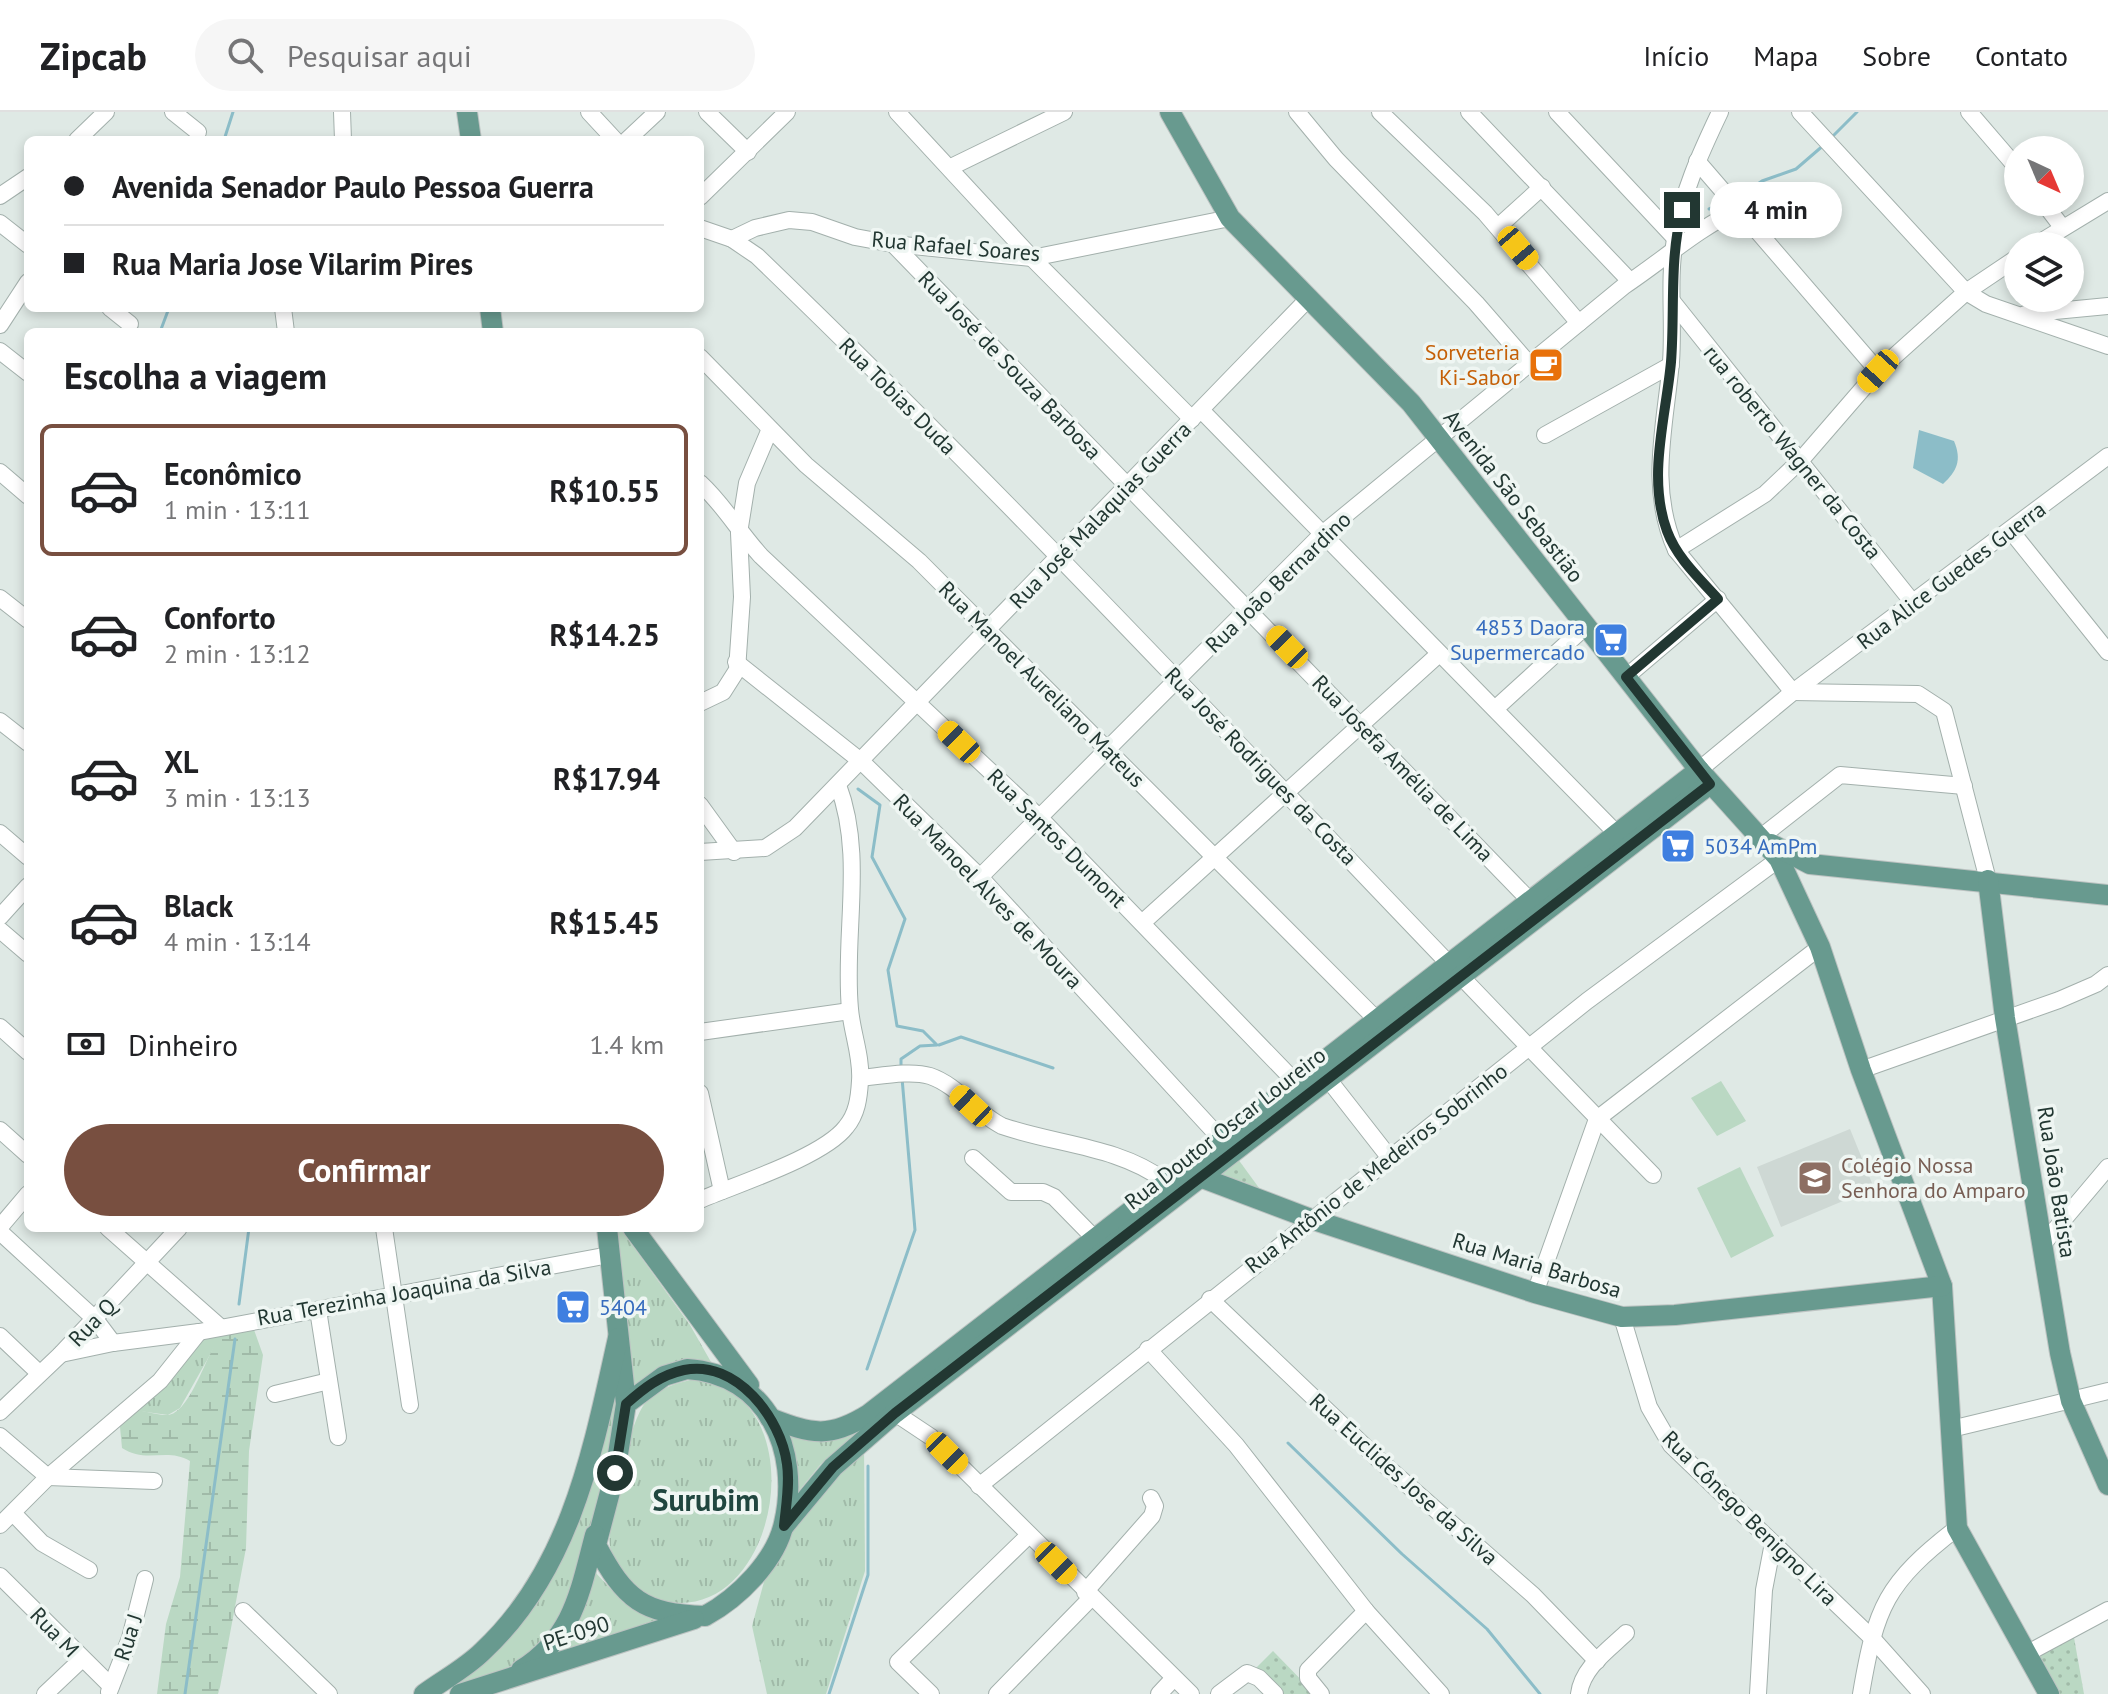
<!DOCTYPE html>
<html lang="pt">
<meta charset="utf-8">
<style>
body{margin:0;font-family:"PT Sans",sans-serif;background:#f6f6f6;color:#202124;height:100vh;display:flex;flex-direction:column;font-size:30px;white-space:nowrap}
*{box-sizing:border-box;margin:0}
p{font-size:26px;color:#757577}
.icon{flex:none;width:44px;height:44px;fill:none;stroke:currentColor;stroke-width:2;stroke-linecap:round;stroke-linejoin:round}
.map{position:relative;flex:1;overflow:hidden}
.panel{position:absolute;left:24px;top:216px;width:680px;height:904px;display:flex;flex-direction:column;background:#fff;border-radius:12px;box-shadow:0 4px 12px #0003}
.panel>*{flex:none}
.hud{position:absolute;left:24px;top:24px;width:680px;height:176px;border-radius:12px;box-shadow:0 4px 12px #0003;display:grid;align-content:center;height:176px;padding:0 40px;background:#fff}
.needle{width:52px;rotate:136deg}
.buttons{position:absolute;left:2004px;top:24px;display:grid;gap:16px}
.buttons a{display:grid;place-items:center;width:80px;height:80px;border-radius:50%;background:#fff;box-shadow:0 4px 12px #0003;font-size:40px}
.end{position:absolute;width:36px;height:36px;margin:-18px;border:10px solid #223732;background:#fff;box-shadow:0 0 0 4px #fff}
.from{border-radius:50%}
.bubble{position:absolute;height:56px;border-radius:28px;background:#fff;box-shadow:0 4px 12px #0003;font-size:26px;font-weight:800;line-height:56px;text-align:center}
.car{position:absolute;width:24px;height:48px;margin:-24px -12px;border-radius:10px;box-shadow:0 0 6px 2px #0007;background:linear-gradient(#f5c518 24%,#345 0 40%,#f5c518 0 76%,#345 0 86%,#f5c518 0)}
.hud b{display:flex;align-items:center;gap:28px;height:76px;font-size:30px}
.hud b+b{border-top:2px solid #e0e0e0}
.hud i{width:20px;height:20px;background:#202124}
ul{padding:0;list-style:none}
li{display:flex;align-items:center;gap:24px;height:132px;margin:0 16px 12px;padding:0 24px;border:4px solid transparent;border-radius:12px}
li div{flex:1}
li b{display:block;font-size:30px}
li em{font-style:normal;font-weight:800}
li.on{border-color:#784f40}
li>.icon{width:72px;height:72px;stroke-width:1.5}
h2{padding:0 40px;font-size:36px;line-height:96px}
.pay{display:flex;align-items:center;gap:20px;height:88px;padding:0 40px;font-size:30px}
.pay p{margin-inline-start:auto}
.button{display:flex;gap:16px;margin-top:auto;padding:16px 40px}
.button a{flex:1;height:92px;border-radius:48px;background:#784f40;color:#fff;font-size:32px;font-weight:800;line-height:92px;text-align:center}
header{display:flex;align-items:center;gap:48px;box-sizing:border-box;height:112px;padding:0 40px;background:#fff;border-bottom:2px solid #e0e0e0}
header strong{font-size:38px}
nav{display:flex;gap:44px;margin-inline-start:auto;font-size:28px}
.search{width:560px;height:72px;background:#f6f6f6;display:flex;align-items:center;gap:20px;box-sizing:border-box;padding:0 28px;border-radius:44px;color:#757577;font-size:30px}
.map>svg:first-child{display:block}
</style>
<header>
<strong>Zipcab</strong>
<div class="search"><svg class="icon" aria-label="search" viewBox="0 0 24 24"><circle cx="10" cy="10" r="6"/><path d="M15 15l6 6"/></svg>Pesquisar aqui</div>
<nav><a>Início</a><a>Mapa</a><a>Sobre</a><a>Contato</a></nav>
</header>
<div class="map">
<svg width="2108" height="1582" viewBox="0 0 2108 1582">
<defs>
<pattern id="grass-tufts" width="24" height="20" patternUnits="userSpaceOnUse" patternTransform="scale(2)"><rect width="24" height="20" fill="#bad8c3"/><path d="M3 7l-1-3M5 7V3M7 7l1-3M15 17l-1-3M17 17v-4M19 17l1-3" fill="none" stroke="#a0baa8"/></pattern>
<pattern id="wetland-marsh" width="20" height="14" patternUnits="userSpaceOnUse" patternTransform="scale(2)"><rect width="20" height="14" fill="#bad8c3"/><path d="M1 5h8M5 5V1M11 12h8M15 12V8" fill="none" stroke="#a0baa8"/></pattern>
<pattern id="park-dots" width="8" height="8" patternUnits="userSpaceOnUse" patternTransform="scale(2)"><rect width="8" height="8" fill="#bad8c3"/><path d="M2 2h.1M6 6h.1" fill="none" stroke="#a0baa8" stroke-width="1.8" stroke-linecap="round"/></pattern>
</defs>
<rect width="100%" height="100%" fill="#dfe9e5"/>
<polygon fill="#ced8d4" points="1850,1017 1874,1076 1781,1115 1757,1055"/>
<g fill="url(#grass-tufts)">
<polygon points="613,1116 620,1116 690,1213 711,1250 691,1249 630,1281"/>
<polygon points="225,1216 180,1296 168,1303 132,1298 195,1231"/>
<path d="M 695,1267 C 704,1269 716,1270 724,1275 C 816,1323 765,1528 650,1485 C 633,1478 612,1454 610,1435 C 606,1410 630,1307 646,1290 C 660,1275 677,1271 695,1267 Z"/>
<path d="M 615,1283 C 625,1309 574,1490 555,1518 C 533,1553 481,1567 444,1579 L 516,1516 Z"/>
<path d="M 858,1319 L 820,1353 L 794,1385 L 782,1320 C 809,1334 831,1331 858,1319 Z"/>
<polygon points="864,1331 865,1459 826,1582 767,1582 752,1514 771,1444"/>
<polygon points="594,1459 624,1491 669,1509 557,1540"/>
</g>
<path fill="url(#wetland-marsh)" d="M 253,1215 L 263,1243 L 249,1339 L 246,1436 L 220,1575 L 218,1582 L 157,1582 L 166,1512 L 180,1465 L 190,1349 C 167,1335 146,1352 122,1336 L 120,1315 L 132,1298 C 143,1298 159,1304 169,1303 C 193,1298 208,1234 226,1216 Z"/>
<g fill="url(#park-dots)">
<polygon points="1235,1043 1262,1080 1211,1063"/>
<polygon points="2073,1520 2084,1582 2053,1582 2032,1542"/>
<polygon points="1273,1539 1315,1582 1283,1582 1256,1556"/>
</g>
<g fill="#bad8c3">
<polygon points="1721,969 1746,1009 1717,1024 1691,986"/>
<polygon points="1740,1055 1774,1124 1731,1146 1697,1076"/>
</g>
<path fill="#8cbdc8" d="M 1919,318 L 1954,329 C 1962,348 1957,359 1943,372 L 1913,356 Z"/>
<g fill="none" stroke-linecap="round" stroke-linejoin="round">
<g stroke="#8cbdc8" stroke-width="3">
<polyline points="1833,24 1857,0"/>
<polyline points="224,28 233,0"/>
<polyline points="1740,84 1762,69 1796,57 1825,32"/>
<polyline points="1709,97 1724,91"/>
<polyline points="160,220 169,196"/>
<polyline points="858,677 880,693 872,745 905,807 888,858 897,914 923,919 937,933 920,934 901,947 901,954"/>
<polyline points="939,933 961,925 1053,956"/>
<polyline points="239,1192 249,1116"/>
<polyline points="867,1257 915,1118 902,966"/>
<polyline points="1288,1331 1402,1442 1487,1517 1540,1582"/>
<polyline points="185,1582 235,1227"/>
<polyline points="829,1582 868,1463 868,1354"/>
</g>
<defs>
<g id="minor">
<polyline points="173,0 198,20"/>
<polyline points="342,0 343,28"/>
<polyline points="589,0 615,28"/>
<polyline points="707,0 748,40"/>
<polyline points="897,0 1032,146 1192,307"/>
<polyline points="1297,0 1336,47 1476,191 1529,252"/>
<polyline points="1380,0 1485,101 1579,211"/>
<polyline points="1469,0 1630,169"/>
<polyline points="1557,0 1675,126"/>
<path d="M 1720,0 C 1701,40 1681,83 1675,127 C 1668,168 1674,210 1671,250 C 1665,315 1648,376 1676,438 L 1793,580"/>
<polyline points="1800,0 1966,180 1986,192 2108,234"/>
<polyline points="1969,0 2018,57"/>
<polyline points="77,28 106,0"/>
<polyline points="627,28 657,0"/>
<polyline points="1697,49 1878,259 1966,180 2018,145"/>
<polyline points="951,55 1064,0"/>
<polyline points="0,84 28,65"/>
<polyline points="700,85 787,0"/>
<polyline points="2043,90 2062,115"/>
<polyline points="0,111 28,133"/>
<polyline points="1498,115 1542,75"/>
<path d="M 700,116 L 732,127 L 757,144 C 1066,441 1354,758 1653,1063"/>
<polyline points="732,127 755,116 789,108 812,110 855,125 893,132 1032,146 1230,106"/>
<polyline points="893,132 1538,797"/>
<polyline points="2034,134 2108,89"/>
<polyline points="1672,189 1914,492"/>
<polyline points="110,196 130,212"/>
<polyline points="283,196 286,220"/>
<polyline points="2025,202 2108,194"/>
<polyline points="0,213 28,170"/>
<polyline points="0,239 28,261"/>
<polyline points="700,245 806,353 919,449 1376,907"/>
<polyline points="1201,298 1625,730"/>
<polyline points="1545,323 1671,253"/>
<polyline points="0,360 28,384"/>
<path d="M 700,371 C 724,393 739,420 761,444 L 1040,706 L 1304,979"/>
<polyline points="2011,419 2108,540"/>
<polyline points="1676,438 1765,382 1801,348 1878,259"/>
<polyline points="0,486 28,508"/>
<polyline points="736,550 862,650 980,765 1221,1027"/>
<polyline points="1626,565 1718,487"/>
<polyline points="1793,580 1918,582 1944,599 1988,768"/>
<polyline points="700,591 723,580 737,558 742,485 739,421 747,371 770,317"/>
<polyline points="1495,597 1586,514"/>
<polyline points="0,609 28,631"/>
<polyline points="1699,658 1793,580 2108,344"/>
<polyline points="700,693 734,740"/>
<polyline points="0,721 28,745"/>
<polyline points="1761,725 1840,663 1964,674"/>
<polyline points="700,740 765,736 795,716 1307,188"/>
<path d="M 980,765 L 1321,423 L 1624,174 C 1663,148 1697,117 1739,97"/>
<polyline points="0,805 28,774"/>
<polyline points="1142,811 1439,542"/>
<polyline points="0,818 28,842"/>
<polyline points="0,915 28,940"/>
<polyline points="700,920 850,899"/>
<polyline points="1321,958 1389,1045"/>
<polyline points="1861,958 2059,888 2096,872 2108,863"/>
<path d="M 861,966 C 881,964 911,958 930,964 C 957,973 976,1001 1002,1014 C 1057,1033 1118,1034 1165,1069"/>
<polyline points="700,981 722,1079"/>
<polyline points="0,1018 28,1043"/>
<polyline points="973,1046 1011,1080 1043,1080 1054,1085 1103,1135"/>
<path d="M 700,1088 C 737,1072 823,1045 846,1015 C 857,1002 859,986 860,969 C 862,945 852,921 850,897 C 843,823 865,744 838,673"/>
<polyline points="0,1115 28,1082"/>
<polyline points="108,1116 219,1214"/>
<polyline points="384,1116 410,1293"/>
<polyline points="0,1120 95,1207 113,1231"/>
<polyline points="2043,1132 2108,1055"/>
<polyline points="1535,1181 1597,1007 1820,835"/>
<polyline points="1210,1187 1378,1347 1533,1483 1597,1549"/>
<polyline points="318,1198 338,1325"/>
<polyline points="1622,1205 1649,1295 1671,1333 1872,1526 1922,1582"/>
<polyline points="0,1224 39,1261"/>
<polyline points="1148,1237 1236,1333 1366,1499 1441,1582"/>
<polyline points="61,1242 113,1231 199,1220 609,1143"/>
<polyline points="275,1282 329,1269"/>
<polyline points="0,1300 61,1242 179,1116"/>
<polyline points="895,1301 931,1325 1191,1582"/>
<polyline points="1951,1317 2108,1279"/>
<polyline points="0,1324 48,1365 154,1369"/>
<polyline points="979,1374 1587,889 1779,747"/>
<polyline points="13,1401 42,1431 89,1458"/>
<polyline points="0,1413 48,1365 160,1269 199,1220"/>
<polyline points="0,1464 111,1574"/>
<polyline points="1085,1480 1152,1404 1155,1394 1151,1386"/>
<polyline points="243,1499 329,1582"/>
<polyline points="2026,1542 2108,1498"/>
<polyline points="109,1580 130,1526 145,1467"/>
<polyline points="45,1582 81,1548"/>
<polyline points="931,1582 898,1550 1029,1423"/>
<polyline points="997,1582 1091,1486"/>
<polyline points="1159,1582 1174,1566"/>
<polyline points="1219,1582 1247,1561 1259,1566 1275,1582"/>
<polyline points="1321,1582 1308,1566 1308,1558 1366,1499"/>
<path d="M 1579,1582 C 1582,1556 1608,1538 1626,1521"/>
<polyline points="1758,1582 1764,1478 1773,1431"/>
<path d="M 1861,1582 C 1876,1494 1886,1471 1957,1416"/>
</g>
<g id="major">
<polyline points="467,0 471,28"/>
<polyline points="1170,0 1230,106 1411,291 1699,658 1779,747 1820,835 1861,958 1942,1174 1957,1416 2049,1582"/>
<polyline points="490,196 493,220"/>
<polyline points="1771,732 1810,752 2108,783"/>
<polyline points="1988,768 2005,906 2060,1241 2071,1289 2108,1373"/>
<polyline points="1189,1061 1311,1107 1535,1181 1622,1205 1675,1203 1942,1174"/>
<polyline points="607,1116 626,1292"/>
<polyline points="633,1116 749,1273"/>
<path d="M 687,1257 C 767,1262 801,1338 784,1411 C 776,1449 738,1486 705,1504 C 643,1502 625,1488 596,1433 L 615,1361 L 626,1292 L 664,1264 Z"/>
<path d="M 770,1306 C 812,1322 829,1327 869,1302 L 1699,658"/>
<polyline points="784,1414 833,1355 895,1301 1710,672"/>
<path d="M 521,1558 C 574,1525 580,1479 595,1423"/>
<path d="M 424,1582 C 443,1568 466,1556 483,1539 C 571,1457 593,1338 618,1226"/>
<polyline points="460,1582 694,1507"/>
</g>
</defs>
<use href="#minor" stroke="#a3b0ac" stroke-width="18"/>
<use href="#major" stroke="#bdc3c2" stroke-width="22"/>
<use href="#minor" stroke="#fff" stroke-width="16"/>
<use href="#major" stroke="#689a8f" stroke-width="20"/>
</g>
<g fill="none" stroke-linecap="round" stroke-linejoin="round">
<path stroke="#223732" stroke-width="10" d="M 615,1361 L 626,1292 C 643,1277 660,1263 684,1258 C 736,1247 781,1306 787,1352 C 790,1372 786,1393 784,1414 L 833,1355 L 895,1301 L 1710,672 L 1626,565 L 1718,487 C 1699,466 1677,446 1667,419 C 1647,365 1666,305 1671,250 C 1675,199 1669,149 1682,98"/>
</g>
<defs>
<symbol id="cafe-square" viewBox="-11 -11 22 22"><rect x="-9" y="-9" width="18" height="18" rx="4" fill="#e8710a" stroke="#eff6f3"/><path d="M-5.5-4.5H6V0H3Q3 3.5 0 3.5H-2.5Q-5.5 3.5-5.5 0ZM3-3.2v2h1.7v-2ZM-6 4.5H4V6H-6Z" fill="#fff"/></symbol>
<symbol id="supermarket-square" viewBox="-11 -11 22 22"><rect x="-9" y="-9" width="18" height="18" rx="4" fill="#3f7fe0" stroke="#eff6f3"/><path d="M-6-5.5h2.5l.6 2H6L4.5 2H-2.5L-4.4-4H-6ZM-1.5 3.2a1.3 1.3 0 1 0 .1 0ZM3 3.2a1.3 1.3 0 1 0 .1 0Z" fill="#fff"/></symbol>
<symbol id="school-square" viewBox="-11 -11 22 22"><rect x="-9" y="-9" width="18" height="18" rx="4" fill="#8d6e63" stroke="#eff6f3"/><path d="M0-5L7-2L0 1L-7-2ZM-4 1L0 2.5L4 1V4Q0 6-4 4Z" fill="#fff"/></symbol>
</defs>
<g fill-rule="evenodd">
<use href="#cafe-square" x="1526" y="233" width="40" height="40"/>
<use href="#supermarket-square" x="1591" y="508" width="40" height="40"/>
<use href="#supermarket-square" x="1658" y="714" width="40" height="40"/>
<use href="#school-square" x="1795" y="1046" width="40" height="40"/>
<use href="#supermarket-square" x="553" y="1175" width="40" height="40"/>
</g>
<g text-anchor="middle" stroke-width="7" stroke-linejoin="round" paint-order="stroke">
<g font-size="22" fill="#223732" stroke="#eff6f3">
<text transform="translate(956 134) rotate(5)" y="8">Rua Rafael Soares</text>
<text transform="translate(1010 253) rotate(46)" y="8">Rua José de Souza Barbosa</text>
<text transform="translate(898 284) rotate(45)" y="8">Rua Tobias Duda</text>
<text transform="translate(1793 340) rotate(51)" y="8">rua roberto Wagner da Costa</text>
<text transform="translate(1514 384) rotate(52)" y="8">Avenida São Sebastião</text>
<text transform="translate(1100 403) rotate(-46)" y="8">Rua José Malaquias Guerra</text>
<text transform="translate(1951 463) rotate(-37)" y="8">Rua Alice Guedes Guerra</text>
<text transform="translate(1278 470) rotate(-44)" y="8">Rua João Bernardino</text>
<text transform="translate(1042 572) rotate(45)" y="8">Rua Manoel Aureliano Mateus</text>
<text transform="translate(1261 654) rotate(46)" y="8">Rua José Rodrigues da Costa</text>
<text transform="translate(1403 656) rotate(46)" y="8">Rua Josefa Amélia de Lima</text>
<text transform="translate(1057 726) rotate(45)" y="8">Rua Santos Dumont</text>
<text transform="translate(988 779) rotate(46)" y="8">Rua Manoel Alves de Moura</text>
<text transform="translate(1225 1016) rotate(-38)" y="8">Rua Doutor Oscar Loureiro</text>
<text transform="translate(1376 1056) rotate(-38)" y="8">Rua Antônio de Medeiros Sobrinho</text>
<text transform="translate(2057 1070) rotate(81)" y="8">Rua João Batista</text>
<text transform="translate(1537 1153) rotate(17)" y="8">Rua Maria Barbosa</text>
<text transform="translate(404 1180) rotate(-10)" y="8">Rua Terezinha Joaquina da Silva</text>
<text transform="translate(92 1210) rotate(-46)" y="8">Rua Q</text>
<text transform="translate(1404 1367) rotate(42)" y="8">Rua Euclides Jose da Silva</text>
<text transform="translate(1750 1406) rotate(45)" y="8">Rua Cônego Benigno Lira</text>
<text transform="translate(55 1520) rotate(46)" y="8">Rua M</text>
<text transform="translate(576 1521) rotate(-18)" y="8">PE-090</text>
<text transform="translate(128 1525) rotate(-72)" y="8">Rua J</text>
</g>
<g font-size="22" fill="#c56008" stroke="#eff6f3" text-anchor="end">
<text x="1520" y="248">Sorveteria<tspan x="1520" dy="25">Ki-Sabor</tspan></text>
</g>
<g font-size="22" fill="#366cbe" stroke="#eff6f3" text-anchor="start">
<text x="1585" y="523" text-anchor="end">4853 Daora<tspan x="1585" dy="25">Supermercado</tspan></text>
<text x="1704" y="742">5034 AmPm</text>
<text x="599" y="1203">5404</text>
</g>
<g font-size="22" fill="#785e54" stroke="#eff6f3" text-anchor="start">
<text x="1841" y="1061">Colégio Nossa<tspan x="1841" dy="25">Senhora do Amparo</tspan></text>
</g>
<g font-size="30" font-weight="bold" fill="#20463f" stroke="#eff6f3">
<text x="706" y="1399">Surubim</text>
</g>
</g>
</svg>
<div class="buttons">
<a><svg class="needle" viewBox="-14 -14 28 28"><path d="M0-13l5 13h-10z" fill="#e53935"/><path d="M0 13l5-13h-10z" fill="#757577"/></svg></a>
<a><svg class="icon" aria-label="layers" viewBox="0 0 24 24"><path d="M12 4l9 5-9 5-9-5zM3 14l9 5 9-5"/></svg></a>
</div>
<i class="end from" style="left:615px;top:1361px"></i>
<i class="end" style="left:1682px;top:98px"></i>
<div class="bubble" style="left:1710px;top:70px;width:132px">4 min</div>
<i class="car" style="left:1518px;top:136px;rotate:140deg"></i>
<i class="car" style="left:1878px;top:259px;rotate:222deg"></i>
<i class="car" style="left:1287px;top:535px;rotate:316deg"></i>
<i class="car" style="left:959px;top:630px;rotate:314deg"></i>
<i class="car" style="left:971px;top:994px;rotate:313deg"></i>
<i class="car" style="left:947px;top:1341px;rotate:135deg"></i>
<i class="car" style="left:1056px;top:1451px;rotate:135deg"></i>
<div class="hud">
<b><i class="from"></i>Avenida Senador Paulo Pessoa Guerra</b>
<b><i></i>Rua Maria Jose Vilarim Pires</b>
</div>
<section class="panel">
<h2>Escolha a viagem</h2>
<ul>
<li class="on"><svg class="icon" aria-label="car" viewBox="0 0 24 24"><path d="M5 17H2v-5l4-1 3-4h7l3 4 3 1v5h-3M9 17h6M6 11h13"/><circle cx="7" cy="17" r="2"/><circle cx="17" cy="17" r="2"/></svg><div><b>Econômico</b><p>1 min · 13:11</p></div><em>R$10.55</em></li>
<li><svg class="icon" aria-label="car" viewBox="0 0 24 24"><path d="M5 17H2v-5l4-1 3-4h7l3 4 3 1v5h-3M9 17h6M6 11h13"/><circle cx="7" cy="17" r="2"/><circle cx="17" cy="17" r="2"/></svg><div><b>Conforto</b><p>2 min · 13:12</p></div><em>R$14.25</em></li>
<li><svg class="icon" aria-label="car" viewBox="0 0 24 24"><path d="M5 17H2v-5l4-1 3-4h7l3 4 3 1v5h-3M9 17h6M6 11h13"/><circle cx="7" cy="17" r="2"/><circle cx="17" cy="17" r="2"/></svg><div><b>XL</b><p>3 min · 13:13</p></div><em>R$17.94</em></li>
<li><svg class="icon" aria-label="car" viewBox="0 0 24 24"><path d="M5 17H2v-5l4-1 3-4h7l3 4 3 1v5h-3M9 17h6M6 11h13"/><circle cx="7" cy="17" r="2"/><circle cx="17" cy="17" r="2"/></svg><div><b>Black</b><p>4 min · 13:14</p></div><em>R$15.45</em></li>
</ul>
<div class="pay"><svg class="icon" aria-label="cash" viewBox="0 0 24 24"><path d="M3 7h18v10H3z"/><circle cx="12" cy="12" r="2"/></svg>Dinheiro<p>1.4 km</p></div>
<div class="button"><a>Confirmar</a></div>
</section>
</div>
